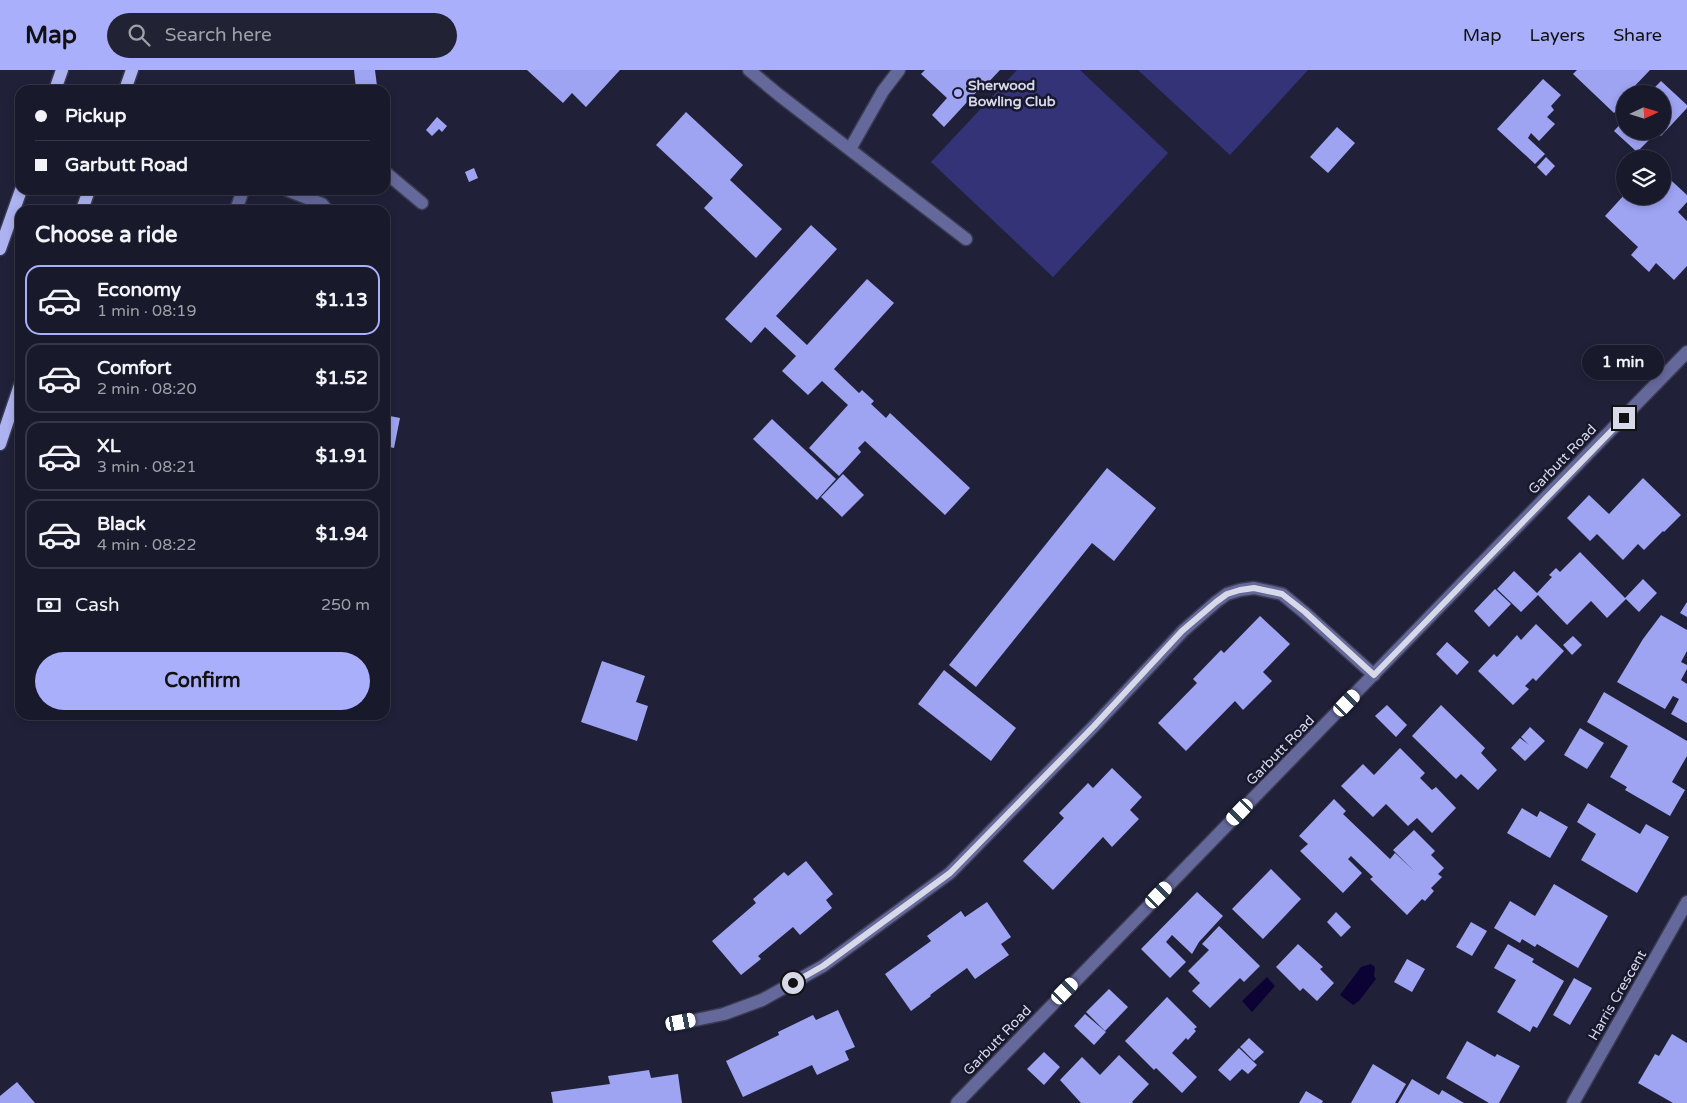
<!DOCTYPE html>
<meta charset="utf-8">
<style>
body{margin:0;font-family:"Varela Round",sans-serif;background:#212233;color:#f1f3f6;height:100vh;display:flex;flex-direction:column;font-size:19px;white-space:nowrap}
*{box-sizing:border-box;margin:0}
p{font-size:16px;color:#9fa0a9}
.icon{flex:none;width:28px;height:28px;fill:none;stroke:currentColor;stroke-width:2;stroke-linecap:round;stroke-linejoin:round}
.map{position:relative;flex:1;overflow:hidden}
.sheet{position:absolute;left:15px;top:135px;width:375px;height:515px;display:flex;flex-direction:column;background:#18192b;border-radius:15px;box-shadow:0 2px 8px #0003,0 0 0 1px #363847}
.sheet>*{flex:none}
.top-card{position:absolute;left:15px;top:15px;width:375px;height:110px;border-radius:15px;box-shadow:0 2px 8px #0003,0 0 0 1px #363847;display:grid;align-content:center;height:110px;padding:0 20px;background:#18192b}
.needle{width:32px;rotate:86deg}
.controls{position:absolute;left:1616px;top:15px;display:grid;gap:10px}
.controls a{display:grid;place-items:center;width:55px;height:55px;border-radius:50%;background:#18192b;box-shadow:0 2px 8px #0003,0 0 0 1px #363847;font-size:25px}
.end{position:absolute;width:22px;height:22px;margin:-11px;border:6px solid #d7d9e9;background:#111;box-shadow:0 0 0 2px #111}
.from{border-radius:50%}
.bubble{position:absolute;height:35px;border-radius:18px;background:#18192b;box-shadow:0 2px 8px #0003,0 0 0 1px #363847;font-size:16px;font-weight:800;line-height:35px;text-align:center}
.car{position:absolute;width:15px;height:30px;margin:-15px -8px;border-radius:6px;box-shadow:0 0 4px 1px #0007;background:linear-gradient(#fff 24%,#345 0 40%,#fff 0 76%,#345 0 86%,#fff 0)}
.top-card b{display:flex;align-items:center;gap:18px;height:48px;font-size:19px}
.top-card b+b{border-top:1px solid #363847}
.top-card i{width:12px;height:12px;background:#f1f3f6}
ul{padding:0;list-style:none}
li{display:flex;align-items:center;gap:15px;height:70px;margin:0 10px 8px;padding:0 10px;border:2px solid #363847;border-radius:15px}
li div{flex:1}
li b{display:block;font-size:19px}
li em{font-style:normal;font-weight:800}
li.on{border-color:#aaaffb}
li>.icon{width:45px;height:45px;stroke-width:1.5}
h2{padding:0 20px;font-size:22px;line-height:60px}
.pay{display:flex;align-items:center;gap:12px;height:55px;padding:0 20px;font-size:19px}
.pay p{margin-inline-start:auto}
.cta{display:flex;gap:10px;margin-top:auto;padding:10px 20px}
.cta a{flex:1;height:58px;border-radius:30px;background:#aaaffb;color:#111;font-size:20px;font-weight:800;line-height:58px;text-align:center}
header{display:flex;align-items:center;gap:30px;box-sizing:border-box;height:70px;padding:0 25px;background:#aaaffb;color:#111}
header strong{font-size:24px}
nav{display:flex;gap:28px;margin-inline-start:auto;font-size:18px}
.search{width:350px;height:45px;background:#212233;display:flex;align-items:center;gap:12px;box-sizing:border-box;padding:0 18px;border-radius:28px;color:#9fa0a9;font-size:19px}
.map>svg:first-child{display:block}
</style>
<header>
<strong>Map</strong>
<div class="search"><svg class="icon" aria-label="search" viewBox="0 0 24 24"><circle cx="10" cy="10" r="6"/><path d="M15 15l6 6"/></svg>Search here</div>
<nav><a>Map</a><a>Layers</a><a>Share</a></nav>
</header>
<div class="map">
<svg width="1687" height="1033" viewBox="0 0 1687 1033">
<rect width="100%" height="100%" fill="#202139"/>
<g fill="#353377">
<polygon points="1017,0 1080,0 1168,83 1053,207 931,92"/>
<polygon points="1138,0 1308,0 1230,85"/>
</g>
<g fill="#0c0334">
<polygon points="1371,894 1375,897 1374,906 1376,909 1359,931 1353,935 1340,925 1361,897"/>
<polygon points="1267,907 1275,916 1252,942 1242,931"/>
</g>
<g fill="#9ea3f2">
<polygon points="354,0 375,0 377,16 356,19"/>
<polygon points="527,0 620,0 586,37 572,23 563,33"/>
<polygon points="925,0 1000,0 983,18 982,16 944,57 932,45 947,28 921,4"/>
<polygon points="1577,0 1650,0 1629,22 1631,24 1625,24 1625,31 1614,43 1573,4"/>
<polygon points="1543,9 1561,25 1551,36 1554,40 1547,47 1555,54 1539,71 1531,63 1528,68 1545,84 1535,94 1497,59"/>
<polygon points="1661,11 1687,35 1687,38 1661,66 1656,61 1662,61 1662,24 1648,24"/>
<polygon points="686,42 743,95 730,110 782,159 756,188 704,138 713,128 656,75"/>
<polygon points="437,47 447,56 442,62 439,59 432,66 426,60"/>
<polygon points="1625,49 1625,61 1653,61 1655,64 1637,82 1614,61"/>
<polygon points="1337,57 1355,73 1328,103 1310,87"/>
<polygon points="1546,87 1555,96 1546,106 1537,97"/>
<polygon points="474,98 478,108 469,112 465,102"/>
<polygon points="1662,102 1687,125 1687,132 1678,142 1687,151 1687,196 1674,210 1656,193 1649,202 1631,185 1638,177 1605,146 1625,124 1625,126 1662,126"/>
<polygon points="811,155 837,179 776,246 807,275 867,209 894,233 834,299 859,323 862,320 874,331 871,334 886,348 890,343 970,418 945,445 865,371 858,378 861,382 839,406 809,378 848,335 822,311 808,325 782,301 796,286 765,257 751,273 725,249"/>
<polygon points="385,345 400,348 394,378 385,376"/>
<polygon points="772,349 836,409 817,430 753,369"/>
<polygon points="1107,398 1156,438 1114,491 1092,473 976,617 949,595"/>
<polygon points="843,404 864,425 842,447 821,427"/>
<polygon points="1643,408 1681,445 1664,462 1663,461 1644,480 1638,474 1623,490 1597,464 1590,471 1567,448 1589,425 1609,444"/>
<polygon points="1580,482 1625,528 1643,509 1657,523 1639,542 1626,529 1607,548 1591,531 1567,555 1538,525 1521,542 1497,519 1514,501 1537,523 1552,507 1549,505 1556,498 1560,502"/>
<polygon points="1495,519 1511,534 1489,557 1474,541"/>
<polygon points="1687,532 1687,547 1680,543"/>
<polygon points="1661,545 1687,560 1687,581 1681,592 1687,595 1687,599 1681,610 1687,614 1687,653 1671,644 1679,629 1673,626 1665,639 1617,612 1643,569"/>
<polygon points="1260,546 1290,574 1263,602 1272,611 1243,640 1235,631 1186,681 1158,653 1197,613 1193,609 1221,580 1224,583"/>
<polygon points="1536,554 1564,581 1536,611 1533,608 1525,616 1529,619 1513,635 1478,601 1494,584 1497,587 1517,565 1521,570"/>
<polygon points="1573,566 1582,575 1572,585 1563,575"/>
<polygon points="1447,572 1469,592 1457,605 1436,584"/>
<polygon points="602,591 645,606 636,632 648,636 637,671 581,652"/>
<polygon points="944,600 1016,658 991,691 918,634"/>
<polygon points="1604,622 1687,671 1687,686 1672,712 1685,720 1670,746 1625,720 1627,717 1610,707 1628,676 1587,652"/>
<polygon points="1387,635 1407,655 1396,667 1375,646"/>
<polygon points="1441,635 1485,678 1481,683 1497,700 1478,720 1461,704 1456,709 1412,666"/>
<polygon points="1530,657 1545,671 1525,691 1511,678 1520,668 1529,675 1521,667"/>
<polygon points="1580,658 1604,673 1587,699 1564,685"/>
<polygon points="1400,678 1425,703 1420,708 1432,720 1436,717 1456,738 1432,763 1417,748 1408,756 1386,734 1373,747 1341,716 1363,694 1374,705"/>
<polygon points="1112,698 1142,727 1130,740 1139,749 1112,777 1103,767 1053,820 1023,791 1064,748 1059,743 1088,713 1093,718"/>
<polygon points="1334,729 1346,741 1343,744 1390,789 1395,783 1414,801 1393,780 1414,760 1435,781 1431,785 1444,798 1438,804 1442,807 1431,818 1434,821 1425,831 1422,829 1407,845 1370,809 1373,807 1351,786 1348,789 1362,803 1343,823 1300,781 1308,774 1299,766"/>
<polygon points="1588,733 1640,764 1646,754 1669,767 1637,823 1581,790 1596,764 1577,752"/>
<polygon points="1522,738 1537,747 1540,741 1568,757 1550,788 1507,763"/>
<polygon points="806,791 833,824 826,830 832,838 800,865 793,857 758,886 761,889 741,905 712,871 756,833 753,829 784,802 788,806"/>
<polygon points="1271,799 1301,829 1263,869 1232,839"/>
<polygon points="1554,814 1608,846 1578,898 1537,874 1535,877 1522,869 1520,873 1494,858 1510,831 1535,846"/>
<polygon points="1197,822 1223,846 1199,872 1192,884 1172,865 1166,872 1186,892 1170,908 1141,879"/>
<polygon points="987,832 1011,867 1001,874 1009,885 975,909 967,898 930,925 931,926 911,941 885,904 931,871 927,866 961,841 965,847"/>
<polygon points="1336,842 1351,857 1341,867 1327,852"/>
<polygon points="1471,852 1487,861 1472,886 1456,877"/>
<polygon points="1219,856 1260,896 1244,912 1240,908 1210,938 1192,921 1200,913 1188,901 1209,880 1202,874"/>
<polygon points="1298,874 1323,897 1320,899 1334,913 1317,931 1303,918 1300,921 1276,897"/>
<polygon points="1508,874 1534,889 1532,892 1564,911 1537,958 1533,956 1530,962 1497,942 1516,910 1494,898"/>
<polygon points="1407,889 1425,899 1412,922 1394,912"/>
<polygon points="1574,908 1592,918 1570,955 1553,945"/>
<polygon points="1109,919 1128,937 1105,961 1086,942"/>
<polygon points="1167,927 1197,957 1194,959 1196,961 1188,970 1186,968 1172,983 1197,1007 1182,1023 1156,998 1154,1000 1125,971"/>
<polygon points="838,940 855,977 845,981 849,990 817,1005 812,995 743,1027 726,991 779,965 778,962 813,945 816,950"/>
<polygon points="1085,944 1106,962 1094,975 1074,956"/>
<polygon points="1672,964 1687,973 1687,1033 1673,1033 1638,1013 1655,984 1659,986"/>
<polygon points="1249,968 1264,982 1254,991 1240,977"/>
<polygon points="1467,971 1495,987 1497,984 1520,996 1499,1033 1489,1033 1446,1008"/>
<polygon points="1239,978 1257,995 1248,1004 1242,999 1230,1011 1218,1000"/>
<polygon points="1044,982 1060,997 1044,1015 1027,999"/>
<polygon points="1119,985 1149,1014 1132,1032 1133,1033 1081,1033 1060,1010 1082,987 1100,1005"/>
<polygon points="1373,994 1406,1014 1395,1033 1351,1033"/>
<polygon points="649,1000 651,1008 678,1004 682,1033 553,1033 551,1022 610,1014 608,1006"/>
<polygon points="1412,1009 1439,1025 1442,1020 1464,1033 1398,1033"/>
<polygon points="17,1012 35,1033 0,1033 0,1026"/>
<polygon points="1306,1021 1323,1031 1322,1033 1299,1033"/>
</g>
<g fill="none" stroke-linecap="round" stroke-linejoin="round">
<defs>
<g id="minor">
<polyline points="749,0 779,25 966,169"/>
<polyline points="850,79 883,21 899,0"/>
<polyline points="385,102 422,133"/>
<polyline points="287,120 322,134 327,140"/>
<polyline points="236,140 243,120"/>
<polyline points="681,953 724,944 762,930 823,896 950,803 1094,656 1183,561 1216,532 1227,524 1240,520 1254,518 1282,524 1305,543 1374,605"/>
<polyline points="957,1033 1687,282"/>
<polyline points="1573,1033 1687,832"/>
</g>
<g id="major">
<polyline points="55,20 62,0"/>
<polyline points="125,20 132,0"/>
<polyline points="82,140 89,120"/>
<polyline points="0,179 21,120"/>
<polyline points="0,374 20,315"/>
</g>
</defs>
<use href="#minor" stroke="#3a3b52" stroke-width="15"/>
<use href="#major" stroke="#3a3b52" stroke-width="15"/>
<use href="#minor" stroke="#65689a" stroke-width="12"/>
<use href="#major" stroke="#adb2f0" stroke-width="12"/>
</g>
<g fill="none" stroke-linecap="round" stroke-linejoin="round">
<polyline stroke="#d7d9e9" stroke-width="6" points="793,913 823,896 950,803 1094,656 1182,561 1216,532 1227,524 1240,520 1254,518 1282,524 1305,542 1374,605 1624,348"/>
</g>
<circle fill="#aaaffb" stroke="#17182e" stroke-width="2" cx="958" cy="23" r="5"/>
<g text-anchor="middle" stroke-width="5" stroke-linejoin="round" paint-order="stroke">
<g font-size="14" font-weight="bold" fill="#d7d9e9" stroke="#17182e" text-anchor="start">
<text x="968" y="20">Sherwood<tspan x="968" dy="16">Bowling Club</tspan></text>
</g>
<g font-size="14" fill="#d7d9e9" stroke="#17182e">
<text transform="translate(1562 389) rotate(-46)" y="5">Garbutt Road</text>
<text transform="translate(1280 680) rotate(-46)" y="5">Garbutt Road</text>
<text transform="translate(1617 925) rotate(-60)" y="5">Harris Crescent</text>
<text transform="translate(997 970) rotate(-46)" y="5">Garbutt Road</text>
</g>
</g>
</svg>
<div class="controls">
<a><svg class="needle" viewBox="-14 -14 28 28"><path d="M0-13l5 13h-10z" fill="#e53935"/><path d="M0 13l5-13h-10z" fill="#9fa0a9"/></svg></a>
<a><svg class="icon" aria-label="layers" viewBox="0 0 24 24"><path d="M12 4l9 5-9 5-9-5zM3 14l9 5 9-5"/></svg></a>
</div>
<i class="end from" style="left:793px;top:913px"></i>
<i class="end" style="left:1624px;top:348px"></i>
<div class="bubble" style="left:1582px;top:275px;width:82px">1 min</div>
<i class="car" style="left:1347px;top:633px;rotate:44deg"></i>
<i class="car" style="left:1240px;top:742px;rotate:224deg"></i>
<i class="car" style="left:1159px;top:825px;rotate:44deg"></i>
<i class="car" style="left:1065px;top:921px;rotate:44deg"></i>
<i class="car" style="left:681px;top:952px;rotate:79deg"></i>
<div class="top-card">
<b><i class="from"></i>Pickup</b>
<b><i></i>Garbutt Road</b>
</div>
<section class="sheet">
<h2>Choose a ride</h2>
<ul>
<li class="on"><svg class="icon" aria-label="car" viewBox="0 0 24 24"><path d="M5 17H2v-5l4-1 3-4h7l3 4 3 1v5h-3M9 17h6M6 11h13"/><circle cx="7" cy="17" r="2"/><circle cx="17" cy="17" r="2"/></svg><div><b>Economy</b><p>1 min · 08:19</p></div><em>$1.13</em></li>
<li><svg class="icon" aria-label="car" viewBox="0 0 24 24"><path d="M5 17H2v-5l4-1 3-4h7l3 4 3 1v5h-3M9 17h6M6 11h13"/><circle cx="7" cy="17" r="2"/><circle cx="17" cy="17" r="2"/></svg><div><b>Comfort</b><p>2 min · 08:20</p></div><em>$1.52</em></li>
<li><svg class="icon" aria-label="car" viewBox="0 0 24 24"><path d="M5 17H2v-5l4-1 3-4h7l3 4 3 1v5h-3M9 17h6M6 11h13"/><circle cx="7" cy="17" r="2"/><circle cx="17" cy="17" r="2"/></svg><div><b>XL</b><p>3 min · 08:21</p></div><em>$1.91</em></li>
<li><svg class="icon" aria-label="car" viewBox="0 0 24 24"><path d="M5 17H2v-5l4-1 3-4h7l3 4 3 1v5h-3M9 17h6M6 11h13"/><circle cx="7" cy="17" r="2"/><circle cx="17" cy="17" r="2"/></svg><div><b>Black</b><p>4 min · 08:22</p></div><em>$1.94</em></li>
</ul>
<div class="pay"><svg class="icon" aria-label="cash" viewBox="0 0 24 24"><path d="M3 7h18v10H3z"/><circle cx="12" cy="12" r="2"/></svg>Cash<p>250 m</p></div>
<div class="cta"><a>Confirm</a></div>
</section>
</div>
